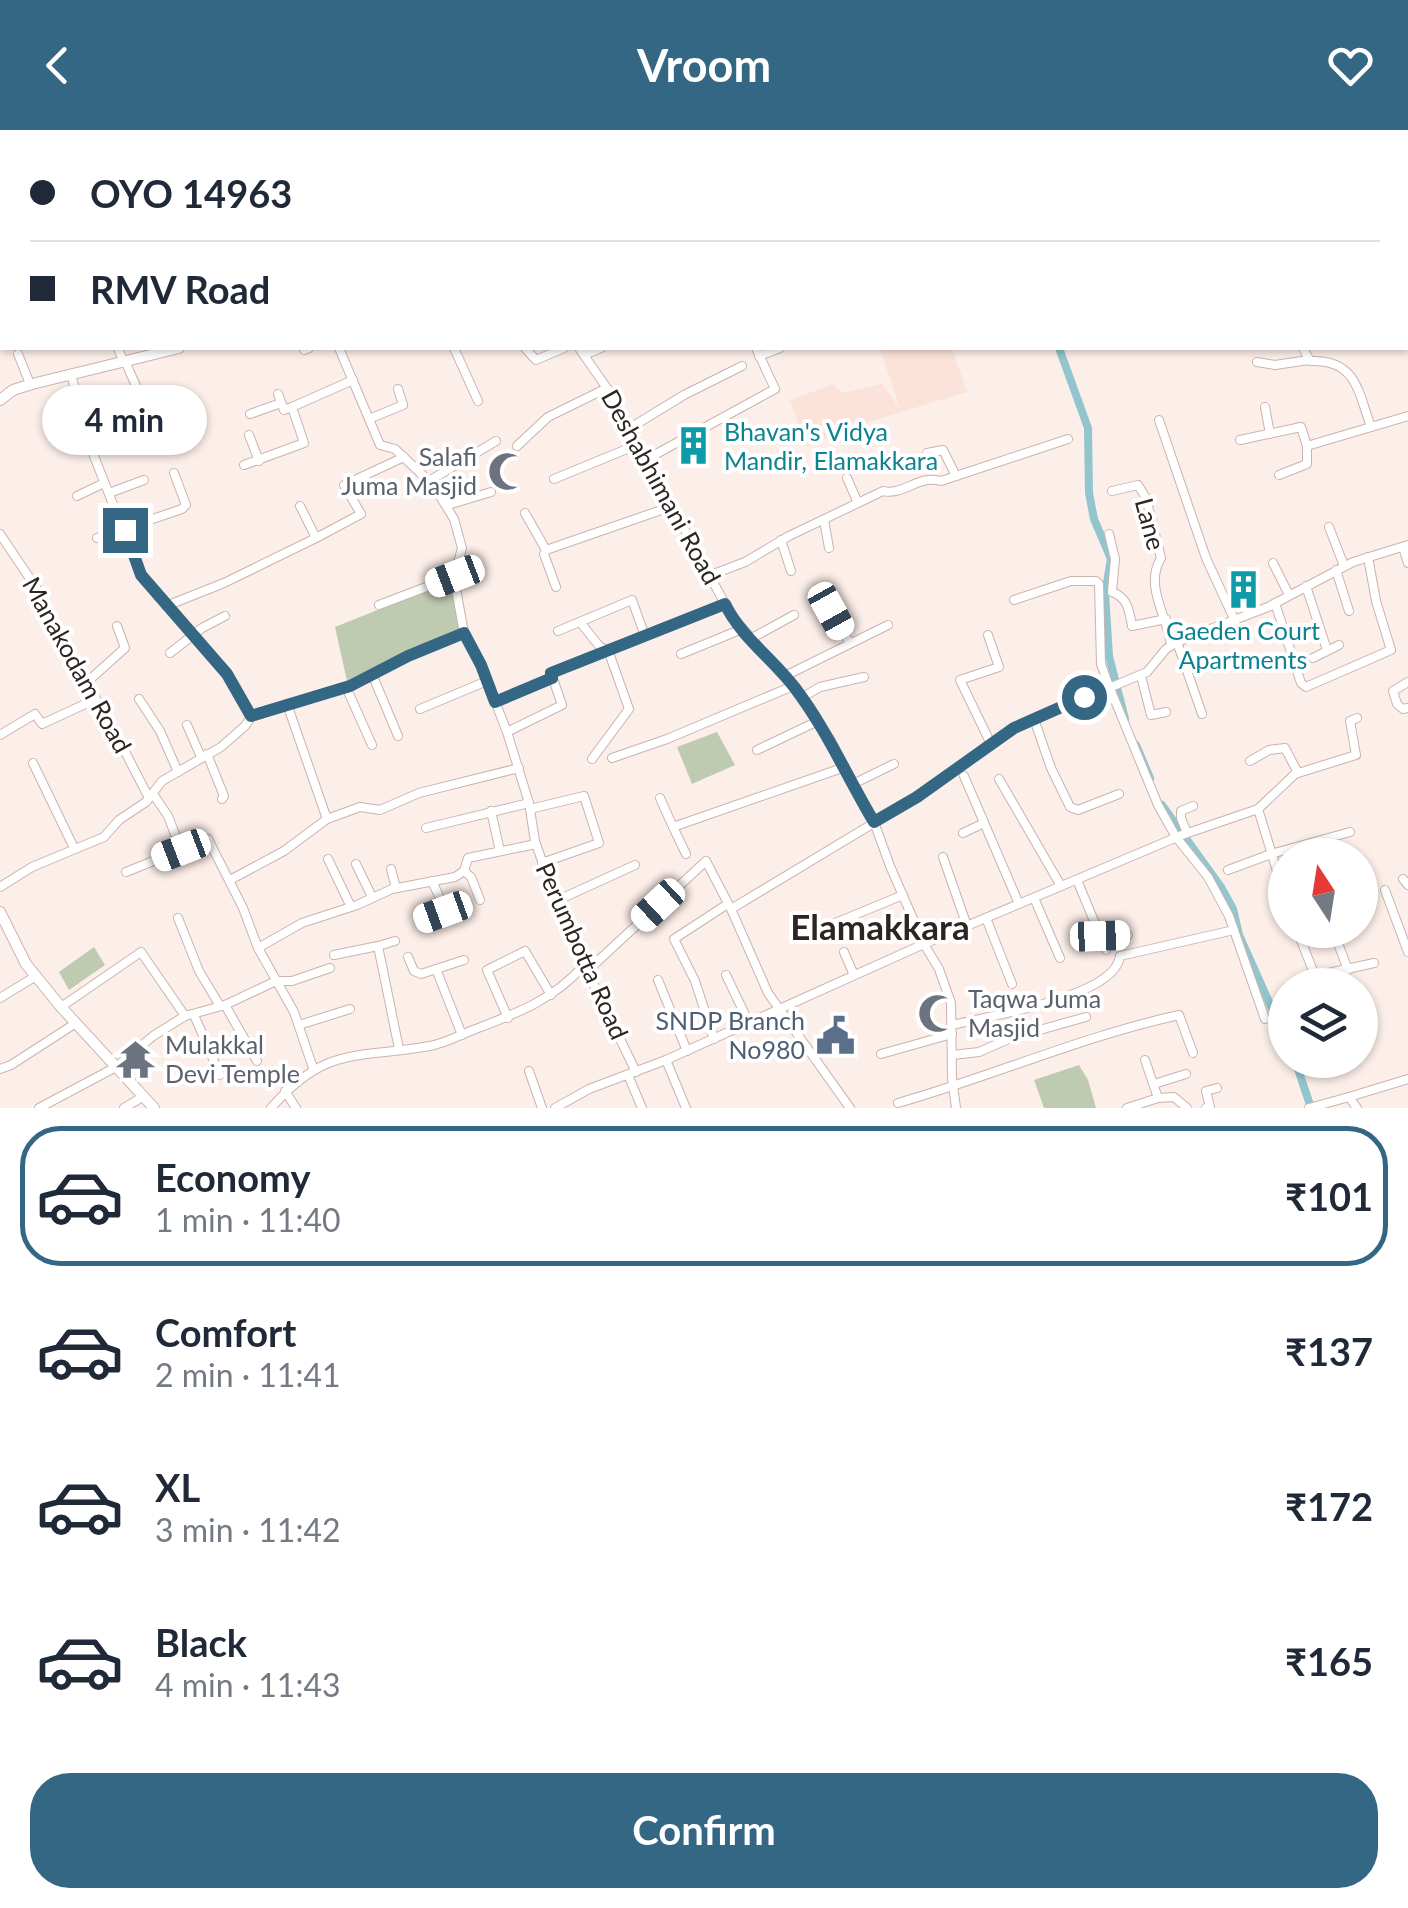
<!DOCTYPE html>
<meta charset="utf-8">
<style>
body{margin:0;font-family:Lato,sans-serif;background:#f6f6f7;color:#1f2937;height:100vh;display:flex;flex-direction:column;font-size:38px;white-space:nowrap}
*{box-sizing:border-box;margin:0}
p{font-size:32px;color:#747a83}
.icon{flex:none;width:55px;height:55px;fill:none;stroke:currentColor;stroke-width:2;stroke-linecap:round;stroke-linejoin:round}
.map{position:relative;height:978px;overflow:hidden}
.side{display:flex;flex-direction:column;background:#fff;flex:1}
.side>*{flex:none}
.hud{position:absolute;left:0px;top:0px;width:1410px;height:220px;box-shadow:0 2px 8px #0004;display:grid;align-content:center;height:220px;padding:0 30px;background:#fff}
.needle{width:65px;rotate:348deg}
.fabs{position:absolute;left:1268px;top:708px;display:grid;gap:20px}
.fabs a{display:grid;place-items:center;width:110px;height:110px;border-radius:50%;background:#fff;box-shadow:0 2px 8px #0004;font-size:50px}
.end{position:absolute;width:45px;height:45px;margin:-22px;border:12px solid #346784;background:#fff;box-shadow:0 0 0 5px #fff}
.from{border-radius:50%}
.bubble{position:absolute;height:70px;border-radius:35px;background:#fff;box-shadow:0 2px 8px #0004;font-size:32px;font-weight:700;line-height:70px;text-align:center}
.car{position:absolute;width:30px;height:60px;margin:-30px -15px;border-radius:12px;box-shadow:0 0 8px 2px #0007;background:linear-gradient(#fff 24%,#345 0 40%,#fff 0 76%,#345 0 86%,#fff 0)}
.hud b{display:flex;align-items:center;gap:35px;height:95px;font-size:38px}
.hud b+b{border-top:2px solid #e0e1e3}
.hud i{width:25px;height:25px;background:#1f2937}
ul{padding:18px 0 0;list-style:none}
li{display:flex;align-items:center;gap:30px;height:140px;margin:0 20px 15px;padding:0 10px;border:5px solid transparent;border-radius:40px}
li div{flex:1}
li b{display:block;font-size:38px}
li em{font-style:normal;font-weight:700}
li.current{border-color:#346784}
li>.icon{width:90px;height:90px;stroke-width:1.5}
.action{display:flex;gap:20px;margin-top:auto;padding:20px 30px}
.action a{flex:1;height:115px;border-radius:40px;background:#346784;color:#fff;font-size:40px;font-weight:700;line-height:115px;text-align:center}
header{display:flex;justify-content:space-between;align-items:center;height:130px;padding:0 30px;background:#346784;color:#fff;font-size:45px;font-weight:700}
.map>svg:first-child{display:block}
</style>
<header><svg class="icon" aria-label="back" viewBox="0 0 24 24"><path d="M15 5l-7 7 7 7"/></svg>Vroom<svg class="icon" aria-label="heart" viewBox="0 0 24 24"><path d="M12 20l-8-8c-3-5 5-10 8-4 3-6 11-1 8 4z"/></svg></header>
<div class="map">
<svg width="1408" height="978" viewBox="0 0 1408 978">
<rect width="100%" height="100%" fill="#fceee9"/>
<polygon fill="#fbe3d9" points="880,218 952,218 967,262 852,297 807,317 790,270 834,254 842,263 882,254 900,279"/>
<g fill="#bfcbb1">
<polygon points="450,451 460,500 347,551 335,497"/>
<polygon points="717,602 735,635 692,654 677,617"/>
<polygon points="94,817 105,835 69,860 59,842"/>
<polygon points="1079,935 1088,950 1096,978 1044,978 1034,950"/>
</g>
<g fill="none" stroke-linecap="round" stroke-linejoin="round">
<g stroke="#92c5ce" stroke-width="8">
<polyline points="999,0 1000,2"/>
<polyline points="1059,218 1088,298 1089,363 1094,389 1111,429 1105,464 1109,526 1125,589"/>
<polyline points="1136,615 1150,648"/>
<polyline points="1162,675 1221,757 1233,779 1239,805 1285,908"/>
<polyline points="1295,930 1311,978"/>
</g>
<defs>
<g id="minor">
<polyline points="21,0 22,2"/>
<polyline points="258,0 259,2"/>
<polyline points="462,0 463,2"/>
<polyline points="617,0 617,2"/>
<polyline points="702,0 703,2"/>
<polyline points="749,0 750,2"/>
<polyline points="820,0 821,2"/>
<polyline points="915,0 916,2"/>
<polyline points="1122,0 1123,2"/>
<polyline points="1237,0 1237,2"/>
<polyline points="1310,0 1311,2"/>
<polyline points="9,2 14,0"/>
<polyline points="97,2 101,0"/>
<polyline points="198,2 201,0"/>
<polyline points="291,2 299,0"/>
<polyline points="1138,2 1144,0"/>
<polyline points="0,6 2,5"/>
<polyline points="0,119 2,125"/>
<polyline points="1408,154 1408,155"/>
<polyline points="118,218 123,231"/>
<polyline points="339,218 380,315 395,319 433,355 454,389 462,418 454,448 464,503 481,535 507,602 529,673 535,711 563,791 636,942"/>
<polyline points="454,218 478,271"/>
<polyline points="525,218 536,230 564,218"/>
<polyline points="579,218 613,267 731,485 793,556 830,609 874,692 890,736 924,814 939,839 951,873 952,948 956,978"/>
<path d="M 1303,218 L 1310,231 C 1356,229 1358,261 1371,297"/>
<polyline points="304,220 309,218"/>
<polyline points="18,224 30,254"/>
<polyline points="584,225 601,218"/>
<polyline points="759,226 780,218"/>
<polyline points="125,231 143,272"/>
<polyline points="1257,232 1275,235 1309,230"/>
<polyline points="71,244 90,316 141,445 227,544 251,587"/>
<polyline points="278,264 284,280 292,277"/>
<polyline points="1265,277 1270,304"/>
<polyline points="250,284 281,273"/>
<polyline points="369,289 403,275 398,259"/>
<polyline points="1159,290 1206,428 1235,491"/>
<polyline points="630,298 684,265 742,236"/>
<polyline points="249,305 259,331"/>
<polyline points="1240,310 1301,297 1307,316"/>
<polyline points="517,316 548,287 607,258"/>
<polyline points="927,323 943,320 956,346"/>
<polyline points="647,329 775,259 756,218"/>
<polyline points="244,335 304,313 292,277 353,250"/>
<polyline points="1279,345 1307,334 1307,316 1408,286"/>
<polyline points="847,348 858,373"/>
<polyline points="554,349 639,314"/>
<polyline points="429,351 496,311"/>
<path d="M 1112,361 L 1138,355 L 1146,368 L 1161,428 C 1144,456 1167,485 1171,515"/>
<polyline points="109,363 144,350"/>
<polyline points="77,366 104,353"/>
<polyline points="448,375 491,362"/>
<polyline points="300,376 316,408 361,384 344,355 404,327"/>
<polyline points="525,383 546,420"/>
<polyline points="824,390 829,418"/>
<polyline points="1329,397 1344,436"/>
<polyline points="0,404 39,462 69,527 107,587 149,668"/>
<path d="M 1109,404 L 1115,429 L 1112,462 C 1128,468 1129,480 1132,496 L 1166,489"/>
<polyline points="97,408 182,379 186,375 174,343"/>
<polyline points="781,410 791,441"/>
<polyline points="1403,417 1408,433"/>
<polyline points="1273,433 1289,465"/>
<polyline points="1336,440 1349,481"/>
<path d="M 711,445 L 745,432 L 789,406 L 883,361 C 903,366 920,344 941,351 L 1068,309"/>
<polyline points="1306,456 1327,520"/>
<polyline points="556,457 544,424 546,420 673,376"/>
<polyline points="1014,470 1071,451 1096,451 1099,454 1101,534 1109,556 1158,675 1176,707 1208,747 1229,786 1265,889"/>
<polyline points="1275,473 1301,553 1306,557 1391,520 1376,471 1368,427"/>
<polyline points="379,475 455,446"/>
<polyline points="166,476 224,453 316,408"/>
<polyline points="831,481 849,512"/>
<polyline points="580,492 600,517 608,520"/>
<polyline points="558,501 632,470 645,506"/>
<polyline points="988,505 999,537 960,550 991,614"/>
<polyline points="750,509 794,485"/>
<polyline points="1177,512 1202,584"/>
<polyline points="170,523 202,498 225,486"/>
<polyline points="681,524 742,499"/>
<polyline points="1313,528 1339,515"/>
<polyline points="372,544 398,606"/>
<polyline points="785,546 888,495"/>
<polyline points="1141,546 1151,585 1166,582"/>
<polyline points="1408,552 1393,561 1397,574 1403,579 1408,578"/>
<polyline points="86,553 125,518 117,496"/>
<polyline points="346,557 372,615"/>
<polyline points="801,568 820,557 864,547"/>
<polyline points="139,569 160,601 178,642"/>
<polyline points="495,571 553,548"/>
<polyline points="287,574 327,689"/>
<polyline points="420,579 487,551"/>
<polyline points="1034,589 1051,638 1070,677 1078,680 1119,664"/>
<polyline points="187,595 201,627"/>
<polyline points="507,602 562,575 551,543 608,520"/>
<polyline points="0,605 35,584 42,594 96,569"/>
<polyline points="757,620 818,591"/>
<polyline points="207,624 224,666 222,669"/>
<polyline points="612,628 667,609 793,556"/>
<polyline points="592,629 629,579 608,520 725,474"/>
<polyline points="1250,631 1269,620 1285,618 1298,643"/>
<polyline points="33,633 74,718"/>
<polyline points="964,646 1019,774"/>
<polyline points="999,649 1061,756"/>
<polyline points="853,654 894,634"/>
<polyline points="153,664 168,686 181,720"/>
<polyline points="660,668 673,697"/>
<polyline points="530,679 584,666 599,713 542,733"/>
<polyline points="1258,679 1285,767"/>
<polyline points="491,681 500,721"/>
<polyline points="426,698 529,673"/>
<polyline points="963,703 984,693"/>
<polyline points="1187,703 1181,688 1181,681 1193,676"/>
<polyline points="686,724 673,697 845,637"/>
<polyline points="943,727 967,796"/>
<polyline points="328,729 351,777"/>
<polyline points="356,734 372,767"/>
<polyline points="391,739 396,758"/>
<polyline points="1228,740 1271,724 1350,702"/>
<polyline points="464,741 471,747 480,770"/>
<polyline points="126,742 208,709 243,778 258,818 294,882 313,938"/>
<polyline points="1403,749 1408,755"/>
<polyline points="230,750 284,721 327,689 360,677 380,680 419,663 519,638"/>
<polyline points="1077,750 1106,820"/>
<polyline points="1360,754 1363,754"/>
<polyline points="0,757 32,737 104,707 119,690 146,672 162,651 221,617 245,596 251,587 350,556 407,526 464,503"/>
<polyline points="1385,760 1408,822"/>
<polyline points="1034,768 1060,828"/>
<polyline points="556,771 635,735"/>
<polyline points="178,788 199,841 220,876"/>
<polyline points="986,788 1012,854"/>
<polyline points="422,790 443,783 444,777 432,751"/>
<polyline points="823,798 903,765"/>
<polyline points="1297,800 1315,846 1374,833"/>
<polyline points="1333,800 1348,840"/>
<polyline points="1100,806 1128,805"/>
<polyline points="378,816 395,811"/>
<polyline points="258,818 302,793 357,775 392,759 455,747 464,741 468,728 536,714"/>
<polyline points="844,822 854,845"/>
<polyline points="334,825 378,816 399,919"/>
<polyline points="408,827 414,841 421,844 464,830"/>
<polyline points="436,839 462,905"/>
<polyline points="586,842 706,731 731,779"/>
<polyline points="726,845 749,893"/>
<polyline points="658,850 687,921"/>
<polyline points="0,868 36,846"/>
<polyline points="225,875 257,931"/>
<polyline points="61,877 141,822 185,886"/>
<polyline points="194,885 220,945"/>
<polyline points="508,888 487,840 525,821 551,865"/>
<polyline points="299,895 350,879"/>
<path d="M 952,895 C 989,886 1116,867 1120,826 L 1234,800"/>
<polyline points="714,909 695,851 674,809 723,777"/>
<polyline points="881,924 952,904"/>
<polyline points="952,925 979,922 1011,908 1086,887"/>
<polyline points="666,930 686,978"/>
<polyline points="1145,930 1158,968"/>
<polyline points="0,939 11,935 76,893"/>
<polyline points="529,941 542,978"/>
<polyline points="628,945 642,978"/>
<polyline points="1154,954 1186,944"/>
<polyline points="285,961 296,978"/>
<path d="M 898,973 C 993,946 1083,906 1179,885 L 1193,923"/>
<polyline points="39,978 116,937 153,906 185,886 225,875 276,851 292,851 330,838"/>
<polyline points="124,978 144,966"/>
<path d="M 271,978 C 326,915 356,929 430,916 C 445,913 458,906 473,900 C 515,884 554,870 584,835"/>
<polyline points="555,978 589,959 666,930 924,814 1182,705 1258,679 1295,644 1356,625 1350,591 1357,588"/>
<polyline points="850,978 768,863 731,779 917,667 1014,598 1147,542 1166,519 1177,512 1268,477 1353,432 1408,415"/>
<polyline points="1127,978 1158,968 1174,967 1187,978"/>
<polyline points="1206,978 1210,977 1206,961 1217,958"/>
<polyline points="1309,978 1349,967"/>
<polyline points="1357,978 1349,967 1408,949"/>
</g>
<g id="major">
<polyline points="873,2 880,0"/>
<polyline points="0,270 13,260 32,254 179,218"/>
<polyline points="0,782 26,834 61,877 154,978"/>
</g>
</defs>
<use href="#minor" stroke="#cab4ac" stroke-width="10"/>
<use href="#major" stroke="#cab4ac" stroke-width="12"/>
<use href="#minor" stroke="#fff" stroke-width="8"/>
<use href="#major" stroke="#fff" stroke-width="10"/>
</g>
<g fill="none" stroke-linecap="round" stroke-linejoin="round">
<path stroke="#346784" stroke-width="12" d="M 125,400 L 141,445 L 227,544 L 251,586 L 350,556 L 408,526 L 464,503 L 481,535 L 495,572 L 552,548 L 551,543 L 725,474 C 741,507 773,529 795,558 C 827,600 847,647 874,692 L 917,667 L 1014,598 L 1084,567"/>
</g>
<defs>
<symbol id="building-bare" viewBox="-9 -9 18 18"><path d="M-4-6H4V6H1V3H-1V6H-4ZM-2.5-4.3h1.7v1.8h-1.7ZM.8-4.3h1.7v1.8H.8ZM-2.5-1h1.7V.8h-1.7ZM.8-1h1.7V.8H.8Z" fill="#0f9aa8" stroke="#fff" stroke-width="2.5" paint-order="stroke"/></symbol>
<symbol id="mosque-bare" viewBox="-9 -9 18 18"><path d="M3.5-4.9A6 6 0 1 0 3.5 4.9A5 5 0 1 1 3.5-4.9Z" fill="#6b7280" stroke="#fff" stroke-width="2.5" paint-order="stroke"/></symbol>
<symbol id="civic-bare" viewBox="-9 -9 18 18"><path d="M-.6-6.5H3V-4.5H.6V-3L4-1V1h2V6H-6V1h2V-1L-.6-3ZM-1.2 2.5V6h2.4V2.5Z" fill="#5c6f8a" stroke="#fff" stroke-width="2.5" paint-order="stroke"/></symbol>
<symbol id="temple-bare" viewBox="-9 -9 18 18"><path d="M0-6L5-2H3V0L6.5 2.5H4V6H1.5V3h-3V6H-4V2.5H-6.5L-3 0V-2H-5Z" fill="#6b7280" stroke="#fff" stroke-width="2.5" paint-order="stroke"/></symbol>
</defs>
<g fill-rule="evenodd">
<use href="#building-bare" x="666" y="288" width="55" height="55"/>
<use href="#mosque-bare" x="480" y="314" width="55" height="55"/>
<use href="#building-bare" x="1216" y="432" width="55" height="55"/>
<use href="#mosque-bare" x="910" y="856" width="55" height="55"/>
<use href="#civic-bare" x="808" y="878" width="55" height="55"/>
<use href="#temple-bare" x="108" y="902" width="55" height="55"/>
</g>
<g text-anchor="middle" stroke-width="8" stroke-linejoin="round" paint-order="stroke">
<g font-size="25" fill="#0d838f" stroke="#fff" text-anchor="start">
<text x="724" y="311">Bhavan's Vidya<tspan x="724" dy="29">Mandir, Elamakkara</tspan></text>
<text x="1243" y="510" text-anchor="middle">Gaeden Court<tspan x="1243" dy="29">Apartments</tspan></text>
</g>
<g font-size="25" fill="#5b616d" stroke="#fff" text-anchor="start">
<text x="477" y="336" text-anchor="end">Salafi<tspan x="477" dy="29">Juma Masjid</tspan></text>
<text x="968" y="878">Taqwa Juma<tspan x="968" dy="29">Masjid</tspan></text>
<text x="165" y="924">Mulakkal<tspan x="165" dy="29">Devi Temple</tspan></text>
</g>
<g font-size="25" fill="#2d2522" stroke="#fff">
<text transform="translate(661 357) rotate(61)" y="9">Deshabhimani Road</text>
<text transform="translate(1150 394) rotate(75)" y="9">Lane</text>
<text transform="translate(77 535) rotate(61)" y="9">Manakodam Road</text>
<text transform="translate(582 821) rotate(66)" y="9">Perumbotta Road</text>
</g>
<g font-size="25" fill="#4e5e75" stroke="#fff" text-anchor="end">
<text x="805" y="900">SNDP Branch<tspan x="805" dy="29">No980</tspan></text>
</g>
<g font-size="35" font-weight="bold" fill="#2d2522" stroke="#fff">
<text x="880" y="810">Elamakkara</text>
</g>
</g>
</svg>
<div class="fabs">
<a><svg class="needle" viewBox="-14 -14 28 28"><path d="M0-13l5 13h-10z" fill="#e53935"/><path d="M0 13l5-13h-10z" fill="#747a83"/></svg></a>
<a><svg class="icon" aria-label="layers" viewBox="0 0 24 24"><path d="M12 4l9 5-9 5-9-5zM3 14l9 5 9-5"/></svg></a>
</div>
<i class="end from" style="left:1084px;top:567px"></i>
<i class="end" style="left:125px;top:400px"></i>
<div class="bubble" style="left:42px;top:255px;width:165px">4 min</div>
<i class="car" style="left:455px;top:446px;rotate:249deg"></i>
<i class="car" style="left:831px;top:481px;rotate:151deg"></i>
<i class="car" style="left:181px;top:720px;rotate:249deg"></i>
<i class="car" style="left:658px;top:775px;rotate:227deg"></i>
<i class="car" style="left:443px;top:782px;rotate:250deg"></i>
<i class="car" style="left:1100px;top:806px;rotate:88deg"></i>
<div class="hud">
<b><i class="from"></i>OYO 14963</b>
<b><i></i>RMV Road</b>
</div>
</div>
<section class="side">
<ul>
<li class="current"><svg class="icon" aria-label="car" viewBox="0 0 24 24"><path d="M5 17H2v-5l4-1 3-4h7l3 4 3 1v5h-3M9 17h6M6 11h13"/><circle cx="7" cy="17" r="2"/><circle cx="17" cy="17" r="2"/></svg><div><b>Economy</b><p>1 min · 11:40</p></div><em>₹101</em></li>
<li><svg class="icon" aria-label="car" viewBox="0 0 24 24"><path d="M5 17H2v-5l4-1 3-4h7l3 4 3 1v5h-3M9 17h6M6 11h13"/><circle cx="7" cy="17" r="2"/><circle cx="17" cy="17" r="2"/></svg><div><b>Comfort</b><p>2 min · 11:41</p></div><em>₹137</em></li>
<li><svg class="icon" aria-label="car" viewBox="0 0 24 24"><path d="M5 17H2v-5l4-1 3-4h7l3 4 3 1v5h-3M9 17h6M6 11h13"/><circle cx="7" cy="17" r="2"/><circle cx="17" cy="17" r="2"/></svg><div><b>XL</b><p>3 min · 11:42</p></div><em>₹172</em></li>
<li><svg class="icon" aria-label="car" viewBox="0 0 24 24"><path d="M5 17H2v-5l4-1 3-4h7l3 4 3 1v5h-3M9 17h6M6 11h13"/><circle cx="7" cy="17" r="2"/><circle cx="17" cy="17" r="2"/></svg><div><b>Black</b><p>4 min · 11:43</p></div><em>₹165</em></li>
</ul>
<div class="action"><a>Confirm</a></div>
</section>
